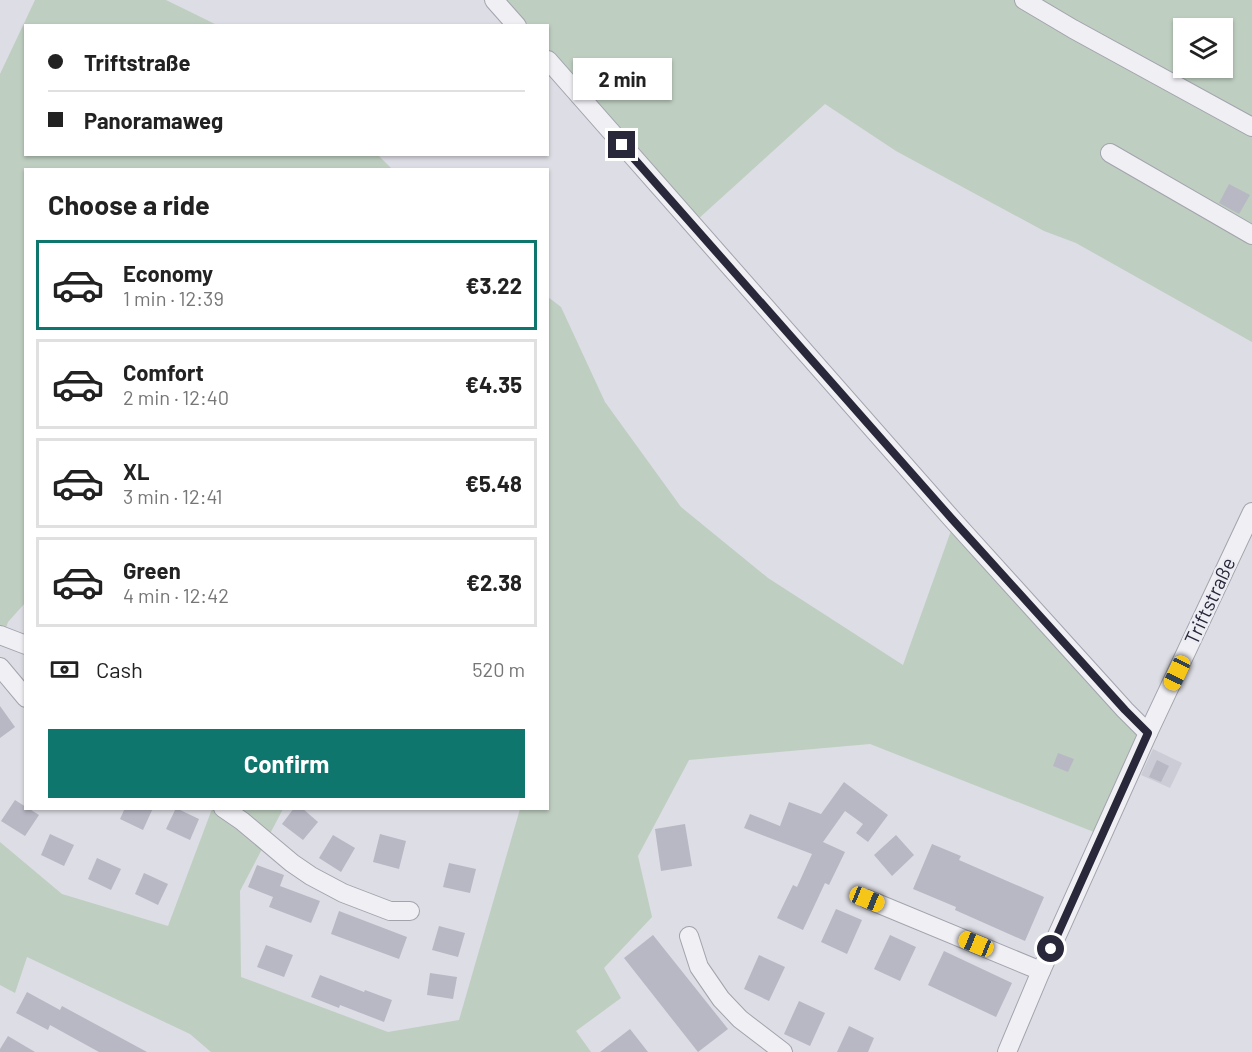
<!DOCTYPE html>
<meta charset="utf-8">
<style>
body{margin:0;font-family:Barlow,sans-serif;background:#f6f6f6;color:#222;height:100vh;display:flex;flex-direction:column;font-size:22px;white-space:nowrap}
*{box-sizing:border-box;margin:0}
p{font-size:20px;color:#767676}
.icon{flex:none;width:33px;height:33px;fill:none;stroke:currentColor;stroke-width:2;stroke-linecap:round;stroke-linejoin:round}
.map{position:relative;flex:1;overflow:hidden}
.panel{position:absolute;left:24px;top:168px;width:525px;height:642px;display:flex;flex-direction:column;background:#fff;border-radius:0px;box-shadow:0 2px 4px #0004}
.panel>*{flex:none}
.top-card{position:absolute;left:24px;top:24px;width:525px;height:132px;border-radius:0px;box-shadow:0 2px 4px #0004;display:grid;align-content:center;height:132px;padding:0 24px;background:#fff}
.controls{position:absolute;left:1173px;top:18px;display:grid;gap:12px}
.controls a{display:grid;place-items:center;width:60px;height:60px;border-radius:0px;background:#fff;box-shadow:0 2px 4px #0004;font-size:30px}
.end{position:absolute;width:27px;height:27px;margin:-14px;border:8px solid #28283a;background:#fff;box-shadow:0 0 0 3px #fff}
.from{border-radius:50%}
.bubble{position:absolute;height:42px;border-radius:0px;background:#fff;box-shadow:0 2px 4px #0004;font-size:20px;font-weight:700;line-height:42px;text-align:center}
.car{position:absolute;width:18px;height:36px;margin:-18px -9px;border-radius:8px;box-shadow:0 0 4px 2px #0007;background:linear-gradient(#f5c518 24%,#345 0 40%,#f5c518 0 76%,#345 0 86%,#f5c518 0)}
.top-card b{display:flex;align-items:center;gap:21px;height:57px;font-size:22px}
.top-card b+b{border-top:2px solid #e0e0e0}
.top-card i{width:15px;height:15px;background:#222}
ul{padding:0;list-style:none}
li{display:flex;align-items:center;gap:18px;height:90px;margin:0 12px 9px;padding:0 12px;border:3px solid #e0e0e0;border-radius:0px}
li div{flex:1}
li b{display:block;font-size:22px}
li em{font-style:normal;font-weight:700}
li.on{border-color:#0f766e}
li>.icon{width:54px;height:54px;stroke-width:1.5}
h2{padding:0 24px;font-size:27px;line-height:72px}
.pay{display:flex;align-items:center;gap:15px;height:66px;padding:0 24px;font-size:22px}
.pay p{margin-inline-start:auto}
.button{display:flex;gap:12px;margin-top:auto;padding:12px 24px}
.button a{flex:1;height:69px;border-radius:0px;background:#0f766e;color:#fff;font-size:24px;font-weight:700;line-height:69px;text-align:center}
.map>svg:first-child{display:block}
</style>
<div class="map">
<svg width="1252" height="1052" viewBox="0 0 1252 1052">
<rect width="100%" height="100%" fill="#dddde5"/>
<polygon fill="#cbccd6" points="1153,749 1182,763 1170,788 1141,775"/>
<g fill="#becec0" fill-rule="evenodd">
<polygon points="35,0 166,0 217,25 26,26 26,154 377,154 392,169 26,170 25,603 8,622 0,645 0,74"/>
<path d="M 503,0 L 1252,0 L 1252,342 L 1076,243 L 1044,231 L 896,151 L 825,104 L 697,220 L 548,50 L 548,26 L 526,25 ZM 1184,28 L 1222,28 L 1222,68 L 1184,68 Z"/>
<polygon points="548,297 561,307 605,402 681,507 768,578 903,665 952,528 1142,734 1094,832 870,744 689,760 638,856 652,917 604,968 621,998 576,1031 591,1052 211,1052 190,1034 27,957 15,993 0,985 0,842 62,894 168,926 212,809 283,809 240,891 241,977 388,1032 459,1020 520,809 548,808"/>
</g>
<g fill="#b7b8c4">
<polygon points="1229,184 1250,195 1239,214 1219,203"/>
<polygon points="0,706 15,727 0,738"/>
<polygon points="1058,753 1074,759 1068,772 1053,766"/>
<polygon points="1157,760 1169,766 1161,782 1149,777"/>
<polygon points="844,782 888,815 868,842 856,833 863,824 845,811 823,842 845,852 829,885 825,883 803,930 777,918 793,885 797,887 812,854 744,828 750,814 780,826 789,802 821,814"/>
<polygon points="15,800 26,807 26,808 28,808 39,815 25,836 1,821"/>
<polygon points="125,808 153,808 143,830 120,819"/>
<polygon points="176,808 199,819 190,840 166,829"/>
<polygon points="294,808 302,808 318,822 303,840 282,824"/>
<polygon points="685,824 692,866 661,871 655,829"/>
<polygon points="50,834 74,845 64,866 41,855"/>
<polygon points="380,834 406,841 399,869 373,862"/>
<polygon points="333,835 355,848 341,872 319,858"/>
<polygon points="896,835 914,855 892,876 874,855"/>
<polygon points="932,844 961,856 959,860 1044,897 1025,941 955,910 956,907 913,889"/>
<polygon points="97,858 121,869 111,890 88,879"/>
<polygon points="449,863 476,869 470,893 443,887"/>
<polygon points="257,865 284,875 280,886 320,901 311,923 269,907 273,897 248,887"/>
<polygon points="144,873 168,884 158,905 135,894"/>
<polygon points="836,909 862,920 847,954 821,942"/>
<polygon points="339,911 407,937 399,959 331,934"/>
<polygon points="439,926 465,933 458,957 432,950"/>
<polygon points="653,935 728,1029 698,1052 624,958"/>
<polygon points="890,935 916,947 900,981 874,969"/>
<polygon points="266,945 293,955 284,977 257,967"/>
<polygon points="944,951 1012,983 996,1017 928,985"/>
<polygon points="759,955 785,967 769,1001 744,989"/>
<polygon points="430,973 457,977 453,999 427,995"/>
<polygon points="320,975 364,992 365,990 392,1000 384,1022 340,1005 339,1008 311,997"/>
<polygon points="27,992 60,1010 62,1006 147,1052 99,1052 50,1025 48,1030 16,1013"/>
<polygon points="799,1001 825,1013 810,1046 784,1034"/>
<polygon points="849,1026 874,1038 868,1052 837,1052"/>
<polygon points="630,1029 648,1052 600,1052"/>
<polygon points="8,1036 35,1052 0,1052 0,1049"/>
</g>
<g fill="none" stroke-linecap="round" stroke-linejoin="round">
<defs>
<g id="minor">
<polyline points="494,0 517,26"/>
<polyline points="1024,0 1073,29 1252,127"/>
<polyline points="548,60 952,519 1125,710 1148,733"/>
<polyline points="1110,153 1252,235"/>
<polyline points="0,635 26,645"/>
<polyline points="0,667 26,698"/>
<polyline points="223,808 242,821 292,863 311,876 343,893 390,911 410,911"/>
<polyline points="867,899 1041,971"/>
<polyline points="689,936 699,967 721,999 740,1019 783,1052"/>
<polyline points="1007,1052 1041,971 1148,733 1252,512"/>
</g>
</defs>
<use href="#minor" stroke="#a3a3ae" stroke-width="20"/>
<use href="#minor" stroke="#efeff4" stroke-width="18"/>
</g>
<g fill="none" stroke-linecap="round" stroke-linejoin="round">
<polyline stroke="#28283a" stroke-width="8" points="622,145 952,519 1125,710 1148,733 1051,949"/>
</g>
<g text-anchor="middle" stroke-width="4.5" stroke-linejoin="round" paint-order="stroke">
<g font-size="20" fill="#28283a" stroke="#ececf3">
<text transform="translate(1210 601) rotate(-65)" y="7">Triftstraße</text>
</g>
</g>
</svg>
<div class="controls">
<a><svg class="icon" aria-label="layers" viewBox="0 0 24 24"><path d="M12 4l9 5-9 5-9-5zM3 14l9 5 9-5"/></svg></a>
</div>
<i class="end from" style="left:1051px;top:949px"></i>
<i class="end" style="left:622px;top:145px"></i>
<div class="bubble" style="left:573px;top:58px;width:99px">2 min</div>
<i class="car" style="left:1177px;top:673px;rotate:205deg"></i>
<i class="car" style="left:867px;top:899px;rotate:112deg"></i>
<i class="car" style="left:976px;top:944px;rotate:292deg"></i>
<div class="top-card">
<b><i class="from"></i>Triftstraße</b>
<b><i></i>Panoramaweg</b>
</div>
<section class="panel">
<h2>Choose a ride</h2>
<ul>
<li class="on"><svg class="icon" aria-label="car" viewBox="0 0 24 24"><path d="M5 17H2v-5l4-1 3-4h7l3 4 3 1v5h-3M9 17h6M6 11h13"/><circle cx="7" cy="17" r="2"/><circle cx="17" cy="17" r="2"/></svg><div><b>Economy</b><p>1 min · 12:39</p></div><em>€3.22</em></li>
<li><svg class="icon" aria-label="car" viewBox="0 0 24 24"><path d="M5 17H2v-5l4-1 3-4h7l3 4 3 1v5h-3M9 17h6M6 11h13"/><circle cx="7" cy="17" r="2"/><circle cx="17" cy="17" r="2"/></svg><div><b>Comfort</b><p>2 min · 12:40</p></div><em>€4.35</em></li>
<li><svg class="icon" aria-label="car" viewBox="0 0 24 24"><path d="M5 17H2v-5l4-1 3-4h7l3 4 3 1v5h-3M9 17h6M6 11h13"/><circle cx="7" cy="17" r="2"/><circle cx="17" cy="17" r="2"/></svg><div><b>XL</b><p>3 min · 12:41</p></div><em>€5.48</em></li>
<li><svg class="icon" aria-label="car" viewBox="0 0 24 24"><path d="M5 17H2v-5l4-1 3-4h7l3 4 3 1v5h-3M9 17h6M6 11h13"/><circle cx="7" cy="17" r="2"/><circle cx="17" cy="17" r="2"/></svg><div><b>Green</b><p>4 min · 12:42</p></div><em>€2.38</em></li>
</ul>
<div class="pay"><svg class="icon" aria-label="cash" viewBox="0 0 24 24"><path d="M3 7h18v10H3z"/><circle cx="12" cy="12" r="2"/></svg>Cash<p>520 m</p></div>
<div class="button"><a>Confirm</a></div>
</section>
</div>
